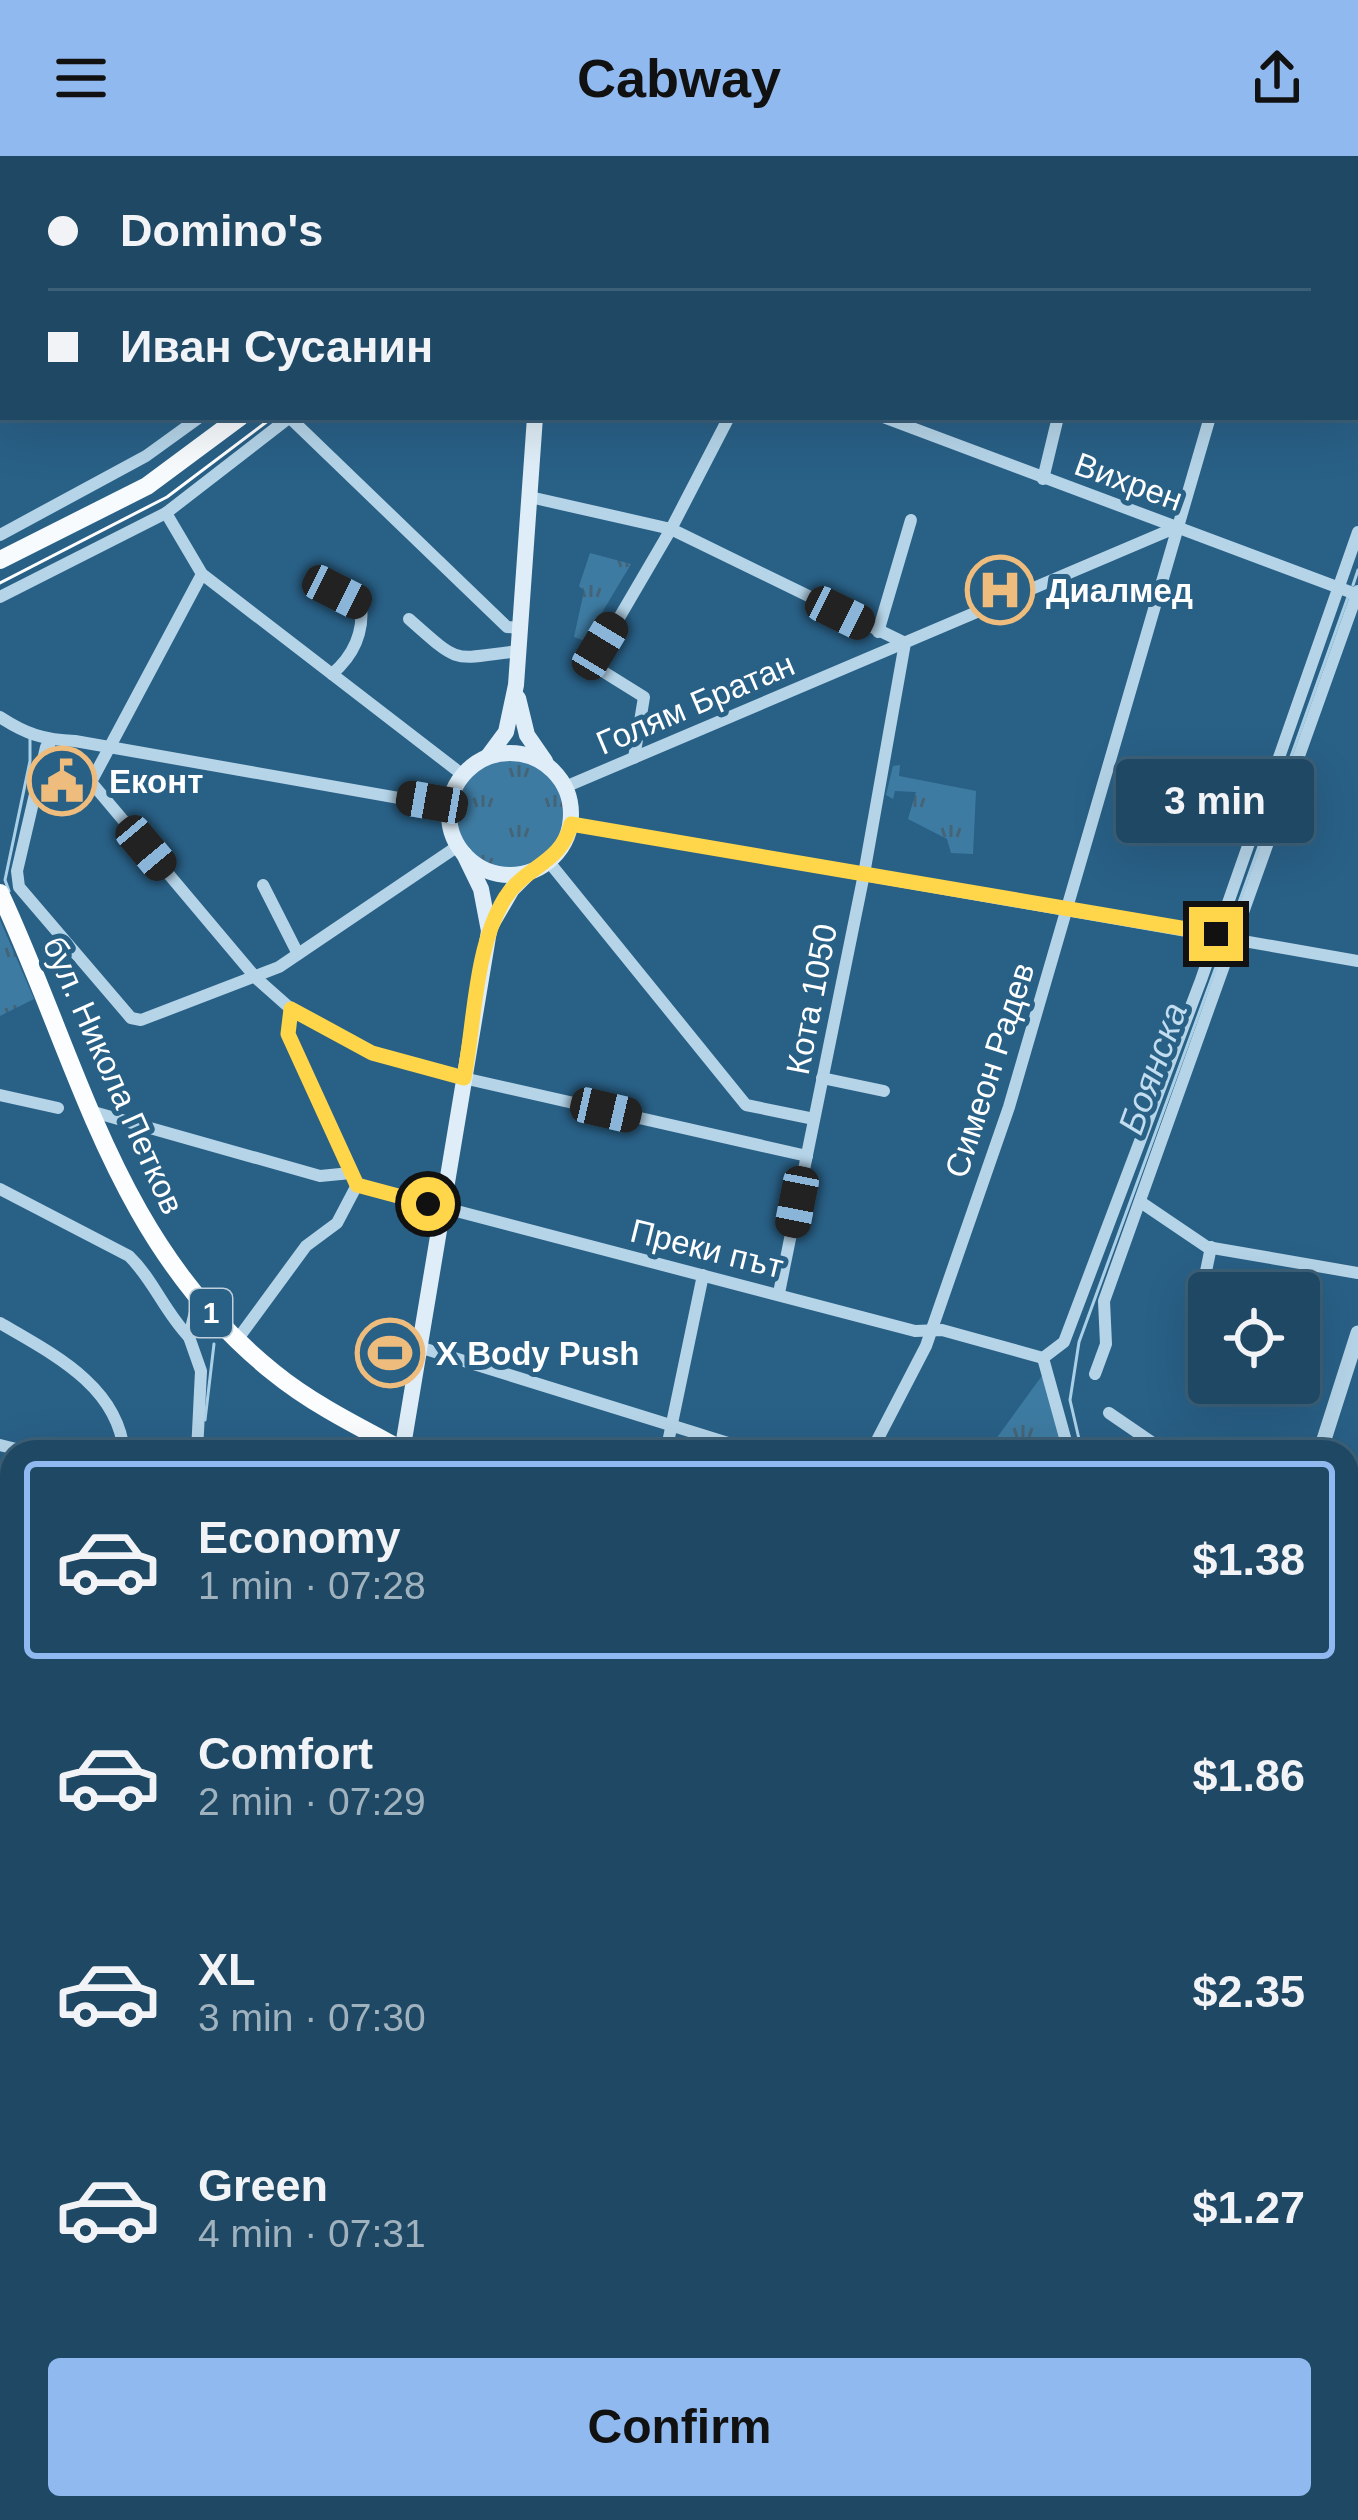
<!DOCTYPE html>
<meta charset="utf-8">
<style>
body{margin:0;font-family:Helvetica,sans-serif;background:#2c526d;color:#f1f3f6;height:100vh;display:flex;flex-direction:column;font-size:45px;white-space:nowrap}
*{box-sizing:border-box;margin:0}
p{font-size:39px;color:#a1b2bf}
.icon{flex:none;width:66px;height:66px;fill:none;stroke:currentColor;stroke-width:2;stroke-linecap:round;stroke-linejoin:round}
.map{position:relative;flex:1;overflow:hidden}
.panel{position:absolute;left:0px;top:1284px;width:1359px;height:1080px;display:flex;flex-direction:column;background:#1f4864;border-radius:36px 36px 0 0;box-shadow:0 12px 48px #0002,0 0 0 3px #3c6078}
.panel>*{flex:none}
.top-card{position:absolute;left:0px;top:0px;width:1359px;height:264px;box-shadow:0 12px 48px #0002,0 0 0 3px #3c6078;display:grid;align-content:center;height:264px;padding:0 48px;background:#1f4864}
.tools{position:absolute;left:1188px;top:1116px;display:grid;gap:24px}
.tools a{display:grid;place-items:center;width:132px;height:132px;border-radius:12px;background:#1f4864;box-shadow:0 12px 48px #0002,0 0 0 3px #3c6078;font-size:60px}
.end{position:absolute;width:54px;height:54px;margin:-27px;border:15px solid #ffd54a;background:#111;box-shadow:0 0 0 6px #111}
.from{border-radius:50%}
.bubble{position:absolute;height:84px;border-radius:12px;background:#1f4864;box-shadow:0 12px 48px #0002,0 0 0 3px #3c6078;font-size:39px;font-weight:700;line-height:84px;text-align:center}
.car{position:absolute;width:36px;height:72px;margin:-36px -18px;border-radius:15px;box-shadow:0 0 9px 3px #0007;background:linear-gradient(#222 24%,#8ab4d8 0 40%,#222 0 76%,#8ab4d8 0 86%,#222 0)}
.top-card b{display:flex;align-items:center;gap:42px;height:114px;font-size:45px}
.top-card b+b{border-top:3px solid #3c6078}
.top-card i{width:30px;height:30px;background:#f1f3f6}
ul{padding:21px 0 0;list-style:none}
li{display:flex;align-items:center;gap:36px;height:198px;margin:0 24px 18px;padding:0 24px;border:6px solid transparent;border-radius:12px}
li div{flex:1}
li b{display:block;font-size:45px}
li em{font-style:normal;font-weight:700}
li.active{border-color:#90b9f0}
li>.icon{width:108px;height:108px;stroke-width:1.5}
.primary-button{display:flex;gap:24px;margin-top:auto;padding:24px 48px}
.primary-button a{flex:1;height:138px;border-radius:12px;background:#90b9f0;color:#111;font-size:48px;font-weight:700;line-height:138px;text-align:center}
header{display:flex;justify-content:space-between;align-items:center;height:156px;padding:0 48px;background:#90b9f0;color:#111;font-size:54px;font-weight:700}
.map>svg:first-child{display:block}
</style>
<header><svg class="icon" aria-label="menu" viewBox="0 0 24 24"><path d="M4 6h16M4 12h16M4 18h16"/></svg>Cabway<svg class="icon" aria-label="share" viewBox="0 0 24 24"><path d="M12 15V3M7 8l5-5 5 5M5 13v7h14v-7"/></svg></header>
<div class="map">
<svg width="1358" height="2364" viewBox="0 0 1358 2364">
<defs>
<pattern id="grass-tufts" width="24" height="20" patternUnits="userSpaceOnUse" patternTransform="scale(3)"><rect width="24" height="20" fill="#3e7ba2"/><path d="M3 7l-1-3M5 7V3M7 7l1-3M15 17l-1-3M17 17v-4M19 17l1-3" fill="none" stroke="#456477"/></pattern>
<pattern id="forest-crowns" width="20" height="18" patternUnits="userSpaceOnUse" patternTransform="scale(3)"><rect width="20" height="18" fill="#3e7ba2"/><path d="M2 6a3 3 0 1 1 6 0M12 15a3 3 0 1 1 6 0" fill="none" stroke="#456477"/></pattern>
</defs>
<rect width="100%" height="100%" fill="#296086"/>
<g fill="url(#grass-tufts)">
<polygon points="590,397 631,408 585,485 574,481 584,435 579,430"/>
<circle cx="510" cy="658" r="54"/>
<polygon points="900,609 899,620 976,635 973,698 951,697 947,683 908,663 916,636 895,635 893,643 886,639 893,610"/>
<polygon points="0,764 34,843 0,860"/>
<polygon points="1044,1217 1068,1296 993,1296 996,1283"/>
<polygon points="1347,1866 1358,1871 1358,2364 536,2364 534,2352 1347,2352"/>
</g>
<g fill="url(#forest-crowns)">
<polygon points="1347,1866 1358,1871 1358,2364 1330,2364 1340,2352 1347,2352"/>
<polygon points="642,2352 971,2352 969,2364 641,2364"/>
<polygon points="1065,2352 1263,2352 1268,2364 1060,2364"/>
</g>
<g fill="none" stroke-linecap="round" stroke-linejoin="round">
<g stroke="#aad0e8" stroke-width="3">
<polyline points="1353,429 1358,414"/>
<polyline points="9,735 5,724 30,605 30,580"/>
<polyline points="1227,780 1349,438"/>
<polyline points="205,1264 214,1188"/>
<polyline points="1082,1296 1070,1244 1079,1186 1224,789"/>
<polyline points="0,2047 12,2026"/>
<polyline points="700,2364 705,2352"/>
</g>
<g stroke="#b5d4e8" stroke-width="12">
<polyline points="772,0 775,3"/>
<polyline points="1201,0 1209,3"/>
<polyline points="42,3 45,0"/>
<polyline points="264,3 267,0"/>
<polyline points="534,3 538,0"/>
<polyline points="625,3 628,0"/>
<polyline points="874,3 876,0"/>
<polyline points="1135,3 1136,0"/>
<polyline points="1285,3 1286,0"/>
<polyline points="0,43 3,40"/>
<polyline points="1356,62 1358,63"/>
<polyline points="0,256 3,253"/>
<polyline points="289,261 507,471 520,472"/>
<polyline points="883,261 1358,439"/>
<polyline points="1043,323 1058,261"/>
<polyline points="530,341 671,373 905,487 864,718 779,1137"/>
<polyline points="166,357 202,418 463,619"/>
<polyline points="0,379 146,300 200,261"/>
<polyline points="0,441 166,357 290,261"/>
<path d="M 409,463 C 462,510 451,503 519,495"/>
<polyline points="878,476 911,364"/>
<path d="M 332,518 C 353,500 364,477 361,449 L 337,436"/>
<path d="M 0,561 C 26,578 44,584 75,585 L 450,651"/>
<polyline points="48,584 50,596 91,626 256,822 291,853 372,897 450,919 807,1000"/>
<polyline points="46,591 17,715 19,731 131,862 141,864 279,811 458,690"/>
<polyline points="634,602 644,541 599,513 595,503 671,373 729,261"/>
<polyline points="91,626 202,418"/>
<polyline points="565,631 1177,371"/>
<polyline points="571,668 1358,805"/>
<polyline points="549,706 746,949 814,963"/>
<polyline points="263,729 298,798"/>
<polyline points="822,922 884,935"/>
<polyline points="0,939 58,952"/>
<polyline points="90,955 320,1020 351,1017"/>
<polyline points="357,1029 915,1175 942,1174 1043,1202"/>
<path d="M 0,1033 L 129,1100 C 153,1123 164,1155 189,1181"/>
<polyline points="1142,1047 1207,1091 1358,1117"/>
<polyline points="1211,1091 1204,1125 1209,1133 1232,1137"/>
<polyline points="1299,1152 1306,1163 1299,1192"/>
<path d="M 0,1167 C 53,1198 118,1230 124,1296"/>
<polyline points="237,1184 306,1090 337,1067 357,1029 288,878 291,853"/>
<polyline points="419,1191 757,1296"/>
<polyline points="1043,1202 1064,1186 1201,824 1358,376"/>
<polyline points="1043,1202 1069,1296"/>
<polyline points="1207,1203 1209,1203"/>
<polyline points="1095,1218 1106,1188 1104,1145 1358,435"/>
<polyline points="1109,1257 1166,1296"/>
<polyline points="0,1289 28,1296"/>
<polyline points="197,1296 201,1215 189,1181 198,1143"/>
<polyline points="666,1296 703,1119"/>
<polyline points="871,1296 926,1190 1009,951 1210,261"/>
<polyline points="1347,1320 1358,1326"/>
<polyline points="1347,1419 1358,1426"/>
<polyline points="0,1600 6,1613 0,1698"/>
<polyline points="0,1710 12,1716"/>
<polyline points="1347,1807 1358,1809"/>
<polyline points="1347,1842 1358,1848"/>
<polyline points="0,1953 12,1966"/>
<polyline points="0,2016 12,2009"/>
<polyline points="139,2352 141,2364"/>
<polyline points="382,2352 391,2364"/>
</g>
<g stroke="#b5d4e8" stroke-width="15">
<polyline points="419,0 423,3"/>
<polyline points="1320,1296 1358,1177"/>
</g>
<g stroke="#deedf7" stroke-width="16">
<polyline points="518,542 527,579 545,605"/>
<circle cx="510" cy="658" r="61"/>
<polyline points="489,599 506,576 516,529 535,261"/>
<polyline points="491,769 512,733 528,717"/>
<polyline points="402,1296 489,775 481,733 464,698"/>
<polyline points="516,2352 518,2364"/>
</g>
<g stroke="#f7fbfe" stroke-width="18">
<polyline points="574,3 578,0"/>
<polyline points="0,404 147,330 240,261"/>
</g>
<g stroke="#fbfdfe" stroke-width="18">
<path d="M 0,737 C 81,911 115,1089 273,1216 C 312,1248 361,1272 406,1296"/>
<polyline points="1347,1725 1358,1730"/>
<polyline points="1347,1757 1358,1762"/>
</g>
<g stroke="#fff" stroke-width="3">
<polyline points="602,3 606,0"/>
<polyline points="0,427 167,341 273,261"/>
</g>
</g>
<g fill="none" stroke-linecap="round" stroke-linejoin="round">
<path stroke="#ffd54a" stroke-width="15" d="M 428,1048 L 357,1029 L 288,878 L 291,853 L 372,897 L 464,922 C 475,865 474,793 505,742 C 525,710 561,708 571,668 L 1216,778"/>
</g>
<defs>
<symbol id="hospital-ring" viewBox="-11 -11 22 22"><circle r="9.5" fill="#296086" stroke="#eebc7c" stroke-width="1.5"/><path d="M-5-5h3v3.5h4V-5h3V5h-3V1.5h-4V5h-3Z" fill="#eebc7c"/></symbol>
<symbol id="civic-ring" viewBox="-11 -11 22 22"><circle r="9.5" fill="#296086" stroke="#eebc7c" stroke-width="1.5"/><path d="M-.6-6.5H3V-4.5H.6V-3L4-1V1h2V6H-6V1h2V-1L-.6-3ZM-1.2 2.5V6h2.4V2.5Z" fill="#eebc7c"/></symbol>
<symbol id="stadium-ring" viewBox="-11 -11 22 22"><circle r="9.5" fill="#296086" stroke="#eebc7c" stroke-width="1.5"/><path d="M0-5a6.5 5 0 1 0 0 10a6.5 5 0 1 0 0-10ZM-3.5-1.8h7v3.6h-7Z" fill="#eebc7c"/></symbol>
</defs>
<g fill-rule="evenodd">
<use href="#hospital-ring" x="962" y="396" width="76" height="76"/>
<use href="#civic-ring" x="24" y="587" width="76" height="76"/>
<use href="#stadium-ring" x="352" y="1159" width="76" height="76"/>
</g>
<g text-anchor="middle" stroke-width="10" stroke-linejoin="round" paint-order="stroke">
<rect fill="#296086" stroke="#bfcfdb" stroke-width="3" x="190" y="1133" width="42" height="48" rx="9"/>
<g font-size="30" font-weight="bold" fill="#fff">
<text x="211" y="1167">1</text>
</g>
<g font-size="33" fill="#fff" stroke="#296086">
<text transform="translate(1129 325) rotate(20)" y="12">Вихрен</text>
<text transform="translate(695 547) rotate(-23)" y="12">Голям Братан</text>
<text transform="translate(811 843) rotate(-79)" y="12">Кота 1050</text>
<text transform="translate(989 914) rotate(-72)" y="12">Симеон Радев</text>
<text transform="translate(114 919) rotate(66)" y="12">бул. Никола Петков</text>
<text transform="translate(707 1092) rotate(14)" y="12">Преки път</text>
</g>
<g font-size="33" font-weight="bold" fill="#fff" stroke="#296086" text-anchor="start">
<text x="1046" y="446">Диалмед</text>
<text x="109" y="637">Еконт</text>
<text x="436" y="1209">X Body Push</text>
</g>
<g font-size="36" font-style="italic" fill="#c1ddef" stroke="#296086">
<text transform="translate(1152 912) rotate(-70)" y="13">Боянска</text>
</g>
</g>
</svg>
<div class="tools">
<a><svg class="icon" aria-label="locate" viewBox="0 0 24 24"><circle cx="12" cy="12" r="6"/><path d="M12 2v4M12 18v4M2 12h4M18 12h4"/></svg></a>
</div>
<i class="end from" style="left:428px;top:1048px"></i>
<i class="end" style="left:1216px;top:778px"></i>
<div class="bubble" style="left:1116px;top:603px;width:198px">3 min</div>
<i class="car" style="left:337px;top:436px;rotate:117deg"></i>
<i class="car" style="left:840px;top:457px;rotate:116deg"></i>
<i class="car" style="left:600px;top:490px;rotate:31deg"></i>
<i class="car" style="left:432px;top:646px;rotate:280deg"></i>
<i class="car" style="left:146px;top:692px;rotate:140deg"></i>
<i class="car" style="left:606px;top:954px;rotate:103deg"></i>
<i class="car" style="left:797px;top:1046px;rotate:191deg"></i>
<div class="top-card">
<b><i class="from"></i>Domino's</b>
<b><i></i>Иван Сусанин</b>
</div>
<section class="panel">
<ul>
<li class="active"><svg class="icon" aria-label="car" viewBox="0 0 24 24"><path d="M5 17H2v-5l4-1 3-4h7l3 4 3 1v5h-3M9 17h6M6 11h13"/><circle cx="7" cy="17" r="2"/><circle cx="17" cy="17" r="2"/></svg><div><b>Economy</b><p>1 min · 07:28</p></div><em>$1.38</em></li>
<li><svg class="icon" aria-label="car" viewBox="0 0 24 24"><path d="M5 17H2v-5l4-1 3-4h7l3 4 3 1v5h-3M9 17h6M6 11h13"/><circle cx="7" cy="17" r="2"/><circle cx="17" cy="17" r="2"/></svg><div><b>Comfort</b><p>2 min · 07:29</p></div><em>$1.86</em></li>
<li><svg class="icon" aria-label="car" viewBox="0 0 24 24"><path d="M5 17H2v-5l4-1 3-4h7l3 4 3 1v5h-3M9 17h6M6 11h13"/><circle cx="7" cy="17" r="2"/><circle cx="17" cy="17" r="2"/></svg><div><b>XL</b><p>3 min · 07:30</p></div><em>$2.35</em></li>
<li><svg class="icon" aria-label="car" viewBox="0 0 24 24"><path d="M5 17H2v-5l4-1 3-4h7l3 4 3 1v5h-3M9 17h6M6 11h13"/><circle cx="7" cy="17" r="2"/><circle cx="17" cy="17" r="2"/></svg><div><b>Green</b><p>4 min · 07:31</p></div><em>$1.27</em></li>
</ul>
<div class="primary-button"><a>Confirm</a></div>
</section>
</div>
